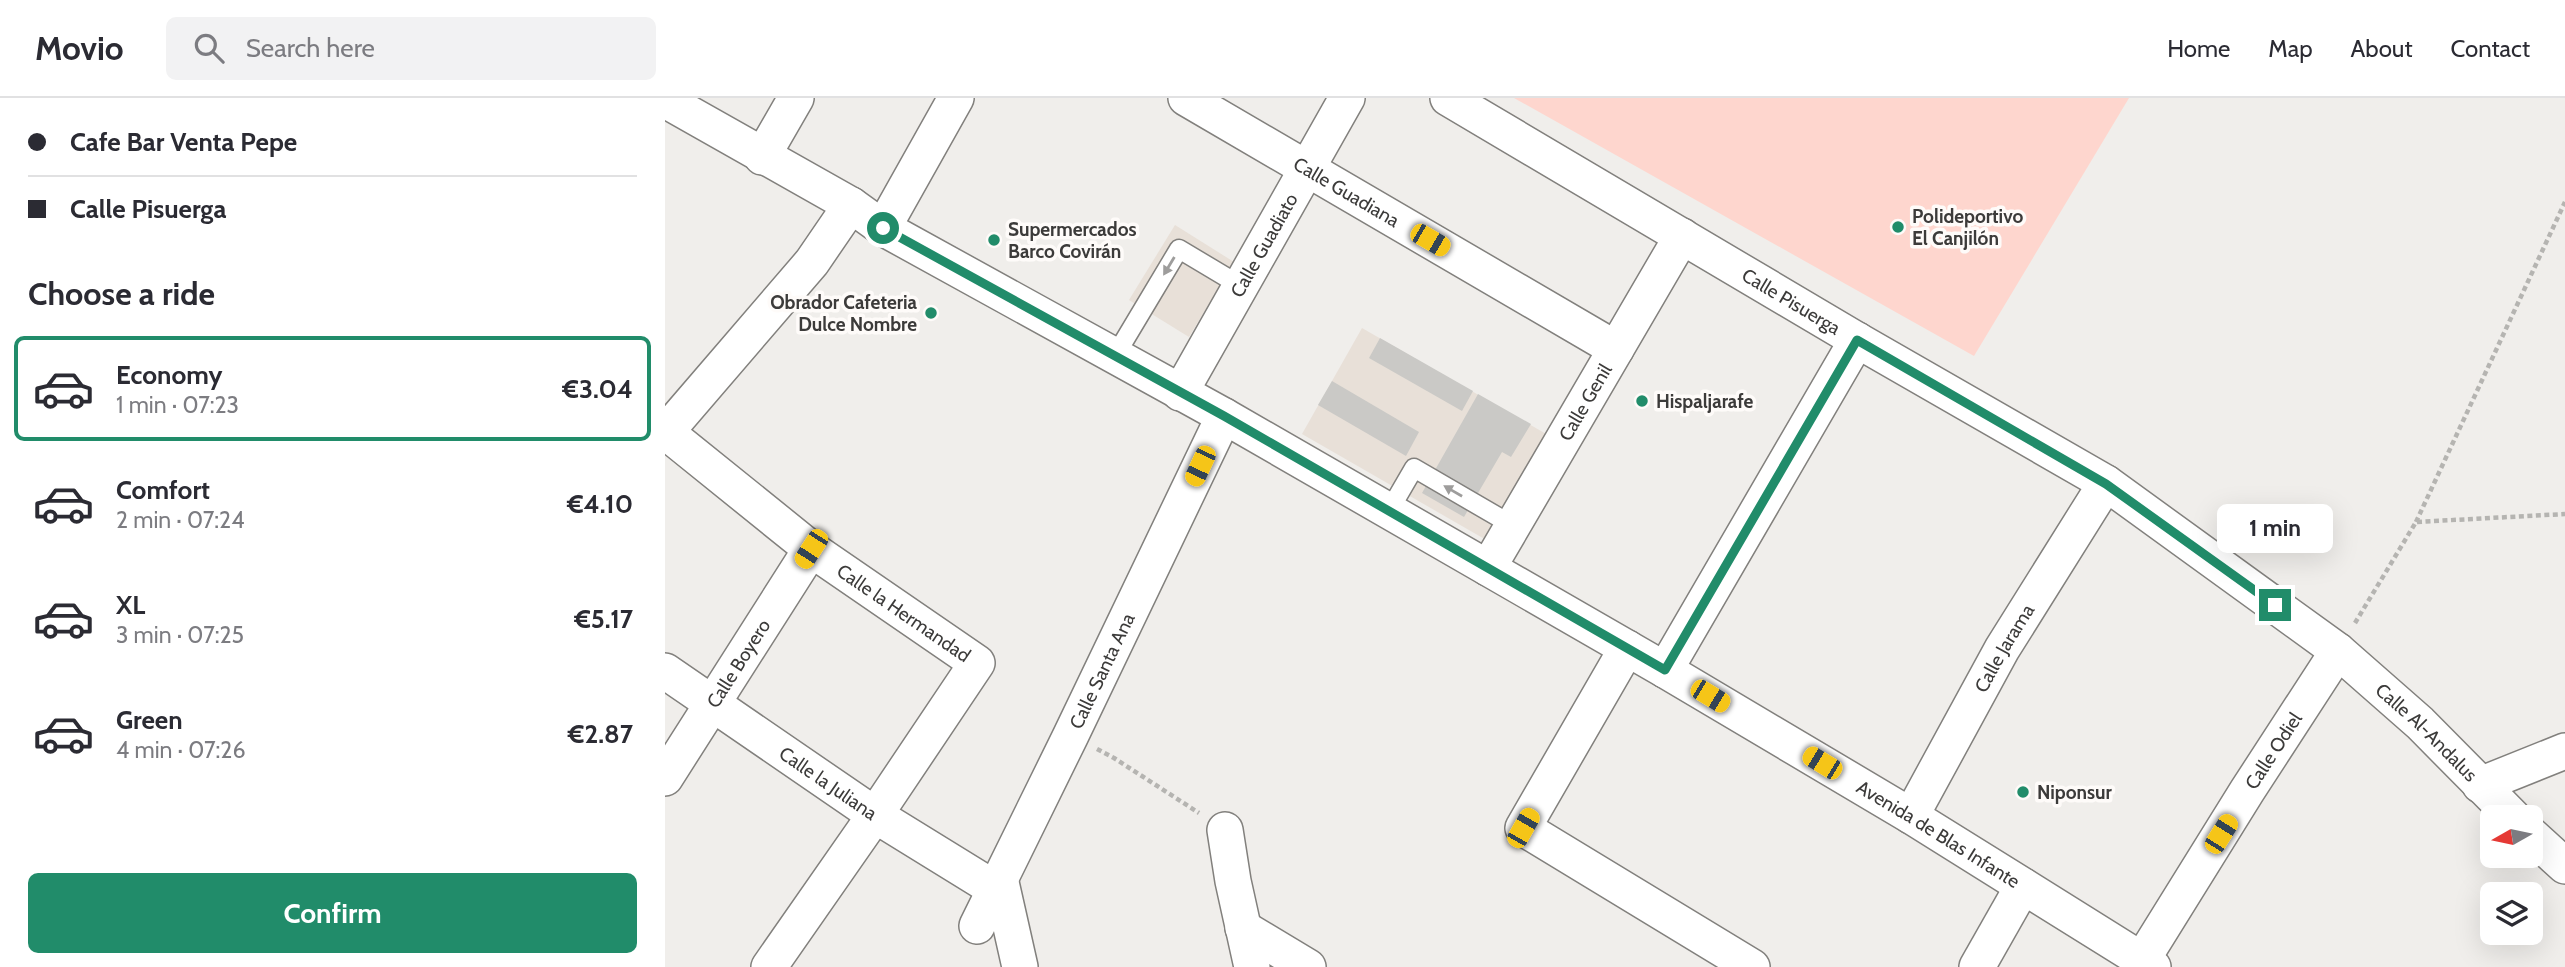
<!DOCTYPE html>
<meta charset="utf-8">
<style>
body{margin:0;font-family:Cabin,sans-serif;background:#f2f2f3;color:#2b2b33;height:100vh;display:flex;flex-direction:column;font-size:26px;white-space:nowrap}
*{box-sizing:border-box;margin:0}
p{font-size:23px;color:#7c7c81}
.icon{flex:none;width:38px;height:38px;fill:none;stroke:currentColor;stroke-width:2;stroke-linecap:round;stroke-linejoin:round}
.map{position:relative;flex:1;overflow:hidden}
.drawer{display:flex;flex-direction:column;background:#fff;width:665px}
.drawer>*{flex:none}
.banner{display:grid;align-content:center;height:154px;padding:0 28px;background:#fff}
.needle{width:46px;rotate:261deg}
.fabs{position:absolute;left:1815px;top:707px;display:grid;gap:14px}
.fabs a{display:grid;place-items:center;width:63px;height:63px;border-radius:10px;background:#fff;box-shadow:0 7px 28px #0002;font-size:35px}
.end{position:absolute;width:32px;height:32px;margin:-16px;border:9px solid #218c6a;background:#fff;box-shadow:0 0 0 4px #fff}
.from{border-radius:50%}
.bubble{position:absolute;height:49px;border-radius:10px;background:#fff;box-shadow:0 7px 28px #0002;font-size:23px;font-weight:700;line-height:49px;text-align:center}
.car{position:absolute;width:21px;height:42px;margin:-21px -10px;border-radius:9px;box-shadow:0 0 5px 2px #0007;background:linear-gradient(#f5c518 24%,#345 0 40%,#f5c518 0 76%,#345 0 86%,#f5c518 0)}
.banner b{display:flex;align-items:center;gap:24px;height:66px;font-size:26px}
.banner b+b{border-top:2px solid #e1e1e2}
.banner i{width:18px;height:18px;background:#2b2b33}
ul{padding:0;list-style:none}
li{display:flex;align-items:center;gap:21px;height:105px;margin:0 14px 10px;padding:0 14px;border:4px solid transparent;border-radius:10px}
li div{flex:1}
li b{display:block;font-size:26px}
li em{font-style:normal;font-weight:700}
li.active{border-color:#218c6a}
li>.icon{width:63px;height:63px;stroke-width:1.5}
h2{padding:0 28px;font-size:32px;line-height:84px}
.cta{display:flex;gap:14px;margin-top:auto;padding:14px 28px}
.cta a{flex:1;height:80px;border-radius:10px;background:#218c6a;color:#fff;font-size:28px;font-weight:700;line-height:80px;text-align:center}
header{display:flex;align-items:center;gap:42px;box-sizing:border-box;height:98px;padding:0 35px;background:#fff;border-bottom:2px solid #e1e1e2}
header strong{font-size:33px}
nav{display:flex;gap:38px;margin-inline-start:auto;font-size:24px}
.search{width:490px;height:63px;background:#f2f2f3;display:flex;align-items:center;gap:18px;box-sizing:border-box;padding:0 24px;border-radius:10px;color:#7c7c81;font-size:26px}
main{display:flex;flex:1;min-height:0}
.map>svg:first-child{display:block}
</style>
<header>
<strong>Movio</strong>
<div class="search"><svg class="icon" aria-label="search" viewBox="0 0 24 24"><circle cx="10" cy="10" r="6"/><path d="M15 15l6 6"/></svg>Search here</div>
<nav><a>Home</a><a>Map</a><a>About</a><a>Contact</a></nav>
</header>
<main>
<section class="drawer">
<div class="banner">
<b><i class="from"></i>Cafe Bar Venta Pepe</b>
<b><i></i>Calle Pisuerga</b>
</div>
<h2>Choose a ride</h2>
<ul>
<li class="active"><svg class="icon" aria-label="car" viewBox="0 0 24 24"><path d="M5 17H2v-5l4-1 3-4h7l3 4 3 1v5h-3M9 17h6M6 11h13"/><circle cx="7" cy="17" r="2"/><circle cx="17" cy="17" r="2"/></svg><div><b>Economy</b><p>1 min · 07:23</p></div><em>€3.04</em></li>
<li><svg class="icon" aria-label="car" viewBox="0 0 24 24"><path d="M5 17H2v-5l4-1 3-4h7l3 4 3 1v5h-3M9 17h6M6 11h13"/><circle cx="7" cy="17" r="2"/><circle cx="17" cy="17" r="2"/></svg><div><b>Comfort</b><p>2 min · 07:24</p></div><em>€4.10</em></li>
<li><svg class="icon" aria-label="car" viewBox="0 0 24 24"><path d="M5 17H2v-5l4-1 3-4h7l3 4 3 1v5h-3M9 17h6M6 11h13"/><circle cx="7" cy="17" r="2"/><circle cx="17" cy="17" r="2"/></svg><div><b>XL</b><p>3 min · 07:25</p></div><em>€5.17</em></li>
<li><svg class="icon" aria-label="car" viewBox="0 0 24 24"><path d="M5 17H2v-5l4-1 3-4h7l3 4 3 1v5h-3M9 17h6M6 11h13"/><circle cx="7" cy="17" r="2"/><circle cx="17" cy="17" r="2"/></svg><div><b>Green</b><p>4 min · 07:26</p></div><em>€2.87</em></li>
</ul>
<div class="cta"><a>Confirm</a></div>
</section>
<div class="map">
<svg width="1900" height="869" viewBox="0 0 1900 869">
<rect width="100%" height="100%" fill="#f0eeeb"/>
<g fill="#e8e0d8">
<polygon points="510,127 569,164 524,239 464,202"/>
<polygon points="697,230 883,337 823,443 637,336"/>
</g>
<polygon fill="#fed6ce" points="849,0 1464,0 1309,258"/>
<g fill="#cac9c6">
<polygon points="715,240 808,293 797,313 704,260"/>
<polygon points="667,283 754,334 741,358 653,307"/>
<polygon points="813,296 866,326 846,359 837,354 799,419 757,395"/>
</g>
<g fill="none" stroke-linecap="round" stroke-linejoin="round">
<defs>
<g id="service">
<polyline points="450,258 514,151 576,188"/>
<polyline points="724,413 749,370 847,427"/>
</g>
<g id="minor">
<path id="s1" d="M 521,0 L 951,251"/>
<path id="s2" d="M 783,0 L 1192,242 L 1441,385 L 1673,553 L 1755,625 L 1848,719"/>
<path id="s3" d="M 0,2 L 186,107 L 218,130 L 559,318 L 1000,572 L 1246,718 L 1488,869"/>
<polyline points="97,59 131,0"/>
<polyline points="218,130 291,0"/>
<path id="s4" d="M 515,295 L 682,0"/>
<path id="s5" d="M 1,334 L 146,451 L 312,565 L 210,717 L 104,869"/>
<polyline points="0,335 147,164 186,107"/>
<path id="s6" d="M 823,470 L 1017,138"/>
<polyline points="962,550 858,730 1087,869"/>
<polyline points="1000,572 1192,242"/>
<path id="s7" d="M 0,573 L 210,717 L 330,791"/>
<path id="s8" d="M 0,680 L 146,451"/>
<polyline points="1815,687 1900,653"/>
<path id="s9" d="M 1246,718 L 1337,551 L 1441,385"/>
<polyline points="560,732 568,783 587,869"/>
<polyline points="1866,737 1900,768"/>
<polyline points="335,780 355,869"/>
<path id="s10" d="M 312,828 L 405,639 L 559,318"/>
<polyline points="578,830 643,869"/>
<path id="s11" d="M 1477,862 L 1582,693 L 1673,553"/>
<polyline points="1312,869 1358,788"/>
</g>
</defs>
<use href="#service" stroke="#82807d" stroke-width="21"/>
<use href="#minor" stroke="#82807d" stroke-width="38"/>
<g stroke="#b5b4b1" stroke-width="4.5" stroke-dasharray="5 3.5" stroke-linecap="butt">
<polyline points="1751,424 1900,104"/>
<polyline points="1690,525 1751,424 1900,416"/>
<polyline points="432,651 449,660 534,715"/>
</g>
<use href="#service" stroke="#fff" stroke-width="18"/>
<use href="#minor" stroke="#fff" stroke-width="35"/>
</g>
<defs><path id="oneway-solid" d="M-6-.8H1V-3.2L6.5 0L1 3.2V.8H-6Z" transform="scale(1.75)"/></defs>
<g fill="#9e9d9c">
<use href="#oneway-solid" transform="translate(504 168) rotate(121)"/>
<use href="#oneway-solid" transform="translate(788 393) rotate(-150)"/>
</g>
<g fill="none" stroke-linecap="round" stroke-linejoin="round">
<polyline stroke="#218c6a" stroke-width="9" points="218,130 559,318 1000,572 1192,242 1441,386 1610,507"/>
</g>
<g fill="#218c6a" stroke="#fefbf9" stroke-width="2.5">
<circle cx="1233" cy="129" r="7"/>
<circle cx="329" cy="142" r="7"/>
<circle cx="266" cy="215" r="7"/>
<circle cx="977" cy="303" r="7"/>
<circle cx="1358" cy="694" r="7"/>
</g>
<g text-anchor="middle" stroke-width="7" stroke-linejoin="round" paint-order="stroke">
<g font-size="19" fill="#3c3b3a" stroke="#fefbf9">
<text dy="7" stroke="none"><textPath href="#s1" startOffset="186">Calle Guadiana</textPath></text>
<text dy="7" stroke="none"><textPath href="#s4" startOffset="170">Calle Guadiato</textPath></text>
<text dy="7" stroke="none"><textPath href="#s2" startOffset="399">Calle Pisuerga</textPath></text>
<text dy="7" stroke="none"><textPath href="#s6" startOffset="192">Calle Genil</textPath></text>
<text dy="7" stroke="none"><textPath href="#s5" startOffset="299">Calle la Hermandad</textPath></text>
<text dy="7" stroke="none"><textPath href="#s9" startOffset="192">Calle Jarama</textPath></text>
<text dy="7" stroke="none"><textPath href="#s8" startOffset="136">Calle Boyero</textPath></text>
<text dy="7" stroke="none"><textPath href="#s10" startOffset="284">Calle Santa Ana</textPath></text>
<text dy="7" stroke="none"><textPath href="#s2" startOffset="1169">Calle Al-Andalus</textPath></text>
<text dy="7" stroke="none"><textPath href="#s11" startOffset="247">Calle Odiel</textPath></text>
<text dy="7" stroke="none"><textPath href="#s7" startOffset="198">Calle la Juliana</textPath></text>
<text dy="7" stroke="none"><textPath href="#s3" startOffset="1470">Avenida de Blas Infante</textPath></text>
</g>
<g font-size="19" font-weight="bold" fill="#3c3b3a" stroke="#fefbf9" text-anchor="start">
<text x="1247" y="125">Polideportivo<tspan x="1247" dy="22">El Canjilón</tspan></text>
<text x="343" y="138">Supermercados<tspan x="343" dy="22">Barco Covirán</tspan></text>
<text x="252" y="211" text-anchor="end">Obrador Cafeteria<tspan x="252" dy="22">Dulce Nombre</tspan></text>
<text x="991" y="310">Hispaljarafe</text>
<text x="1372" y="701">Niponsur</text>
</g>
</g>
</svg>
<div class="fabs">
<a><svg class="needle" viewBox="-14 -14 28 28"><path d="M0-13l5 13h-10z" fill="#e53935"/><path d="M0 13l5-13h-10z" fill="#7c7c81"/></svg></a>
<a><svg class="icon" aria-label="layers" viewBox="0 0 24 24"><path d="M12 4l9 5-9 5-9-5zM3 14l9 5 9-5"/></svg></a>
</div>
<i class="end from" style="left:218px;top:130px"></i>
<i class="end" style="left:1610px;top:507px"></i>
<div class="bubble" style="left:1552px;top:406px;width:116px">1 min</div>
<i class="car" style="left:765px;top:142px;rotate:120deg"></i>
<i class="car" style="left:535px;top:368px;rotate:205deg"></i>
<i class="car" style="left:146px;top:451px;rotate:213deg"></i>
<i class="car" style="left:1045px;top:598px;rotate:121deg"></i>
<i class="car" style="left:1157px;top:665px;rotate:301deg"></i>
<i class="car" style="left:858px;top:730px;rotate:30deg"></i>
<i class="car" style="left:1556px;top:736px;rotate:32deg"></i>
</div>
</main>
